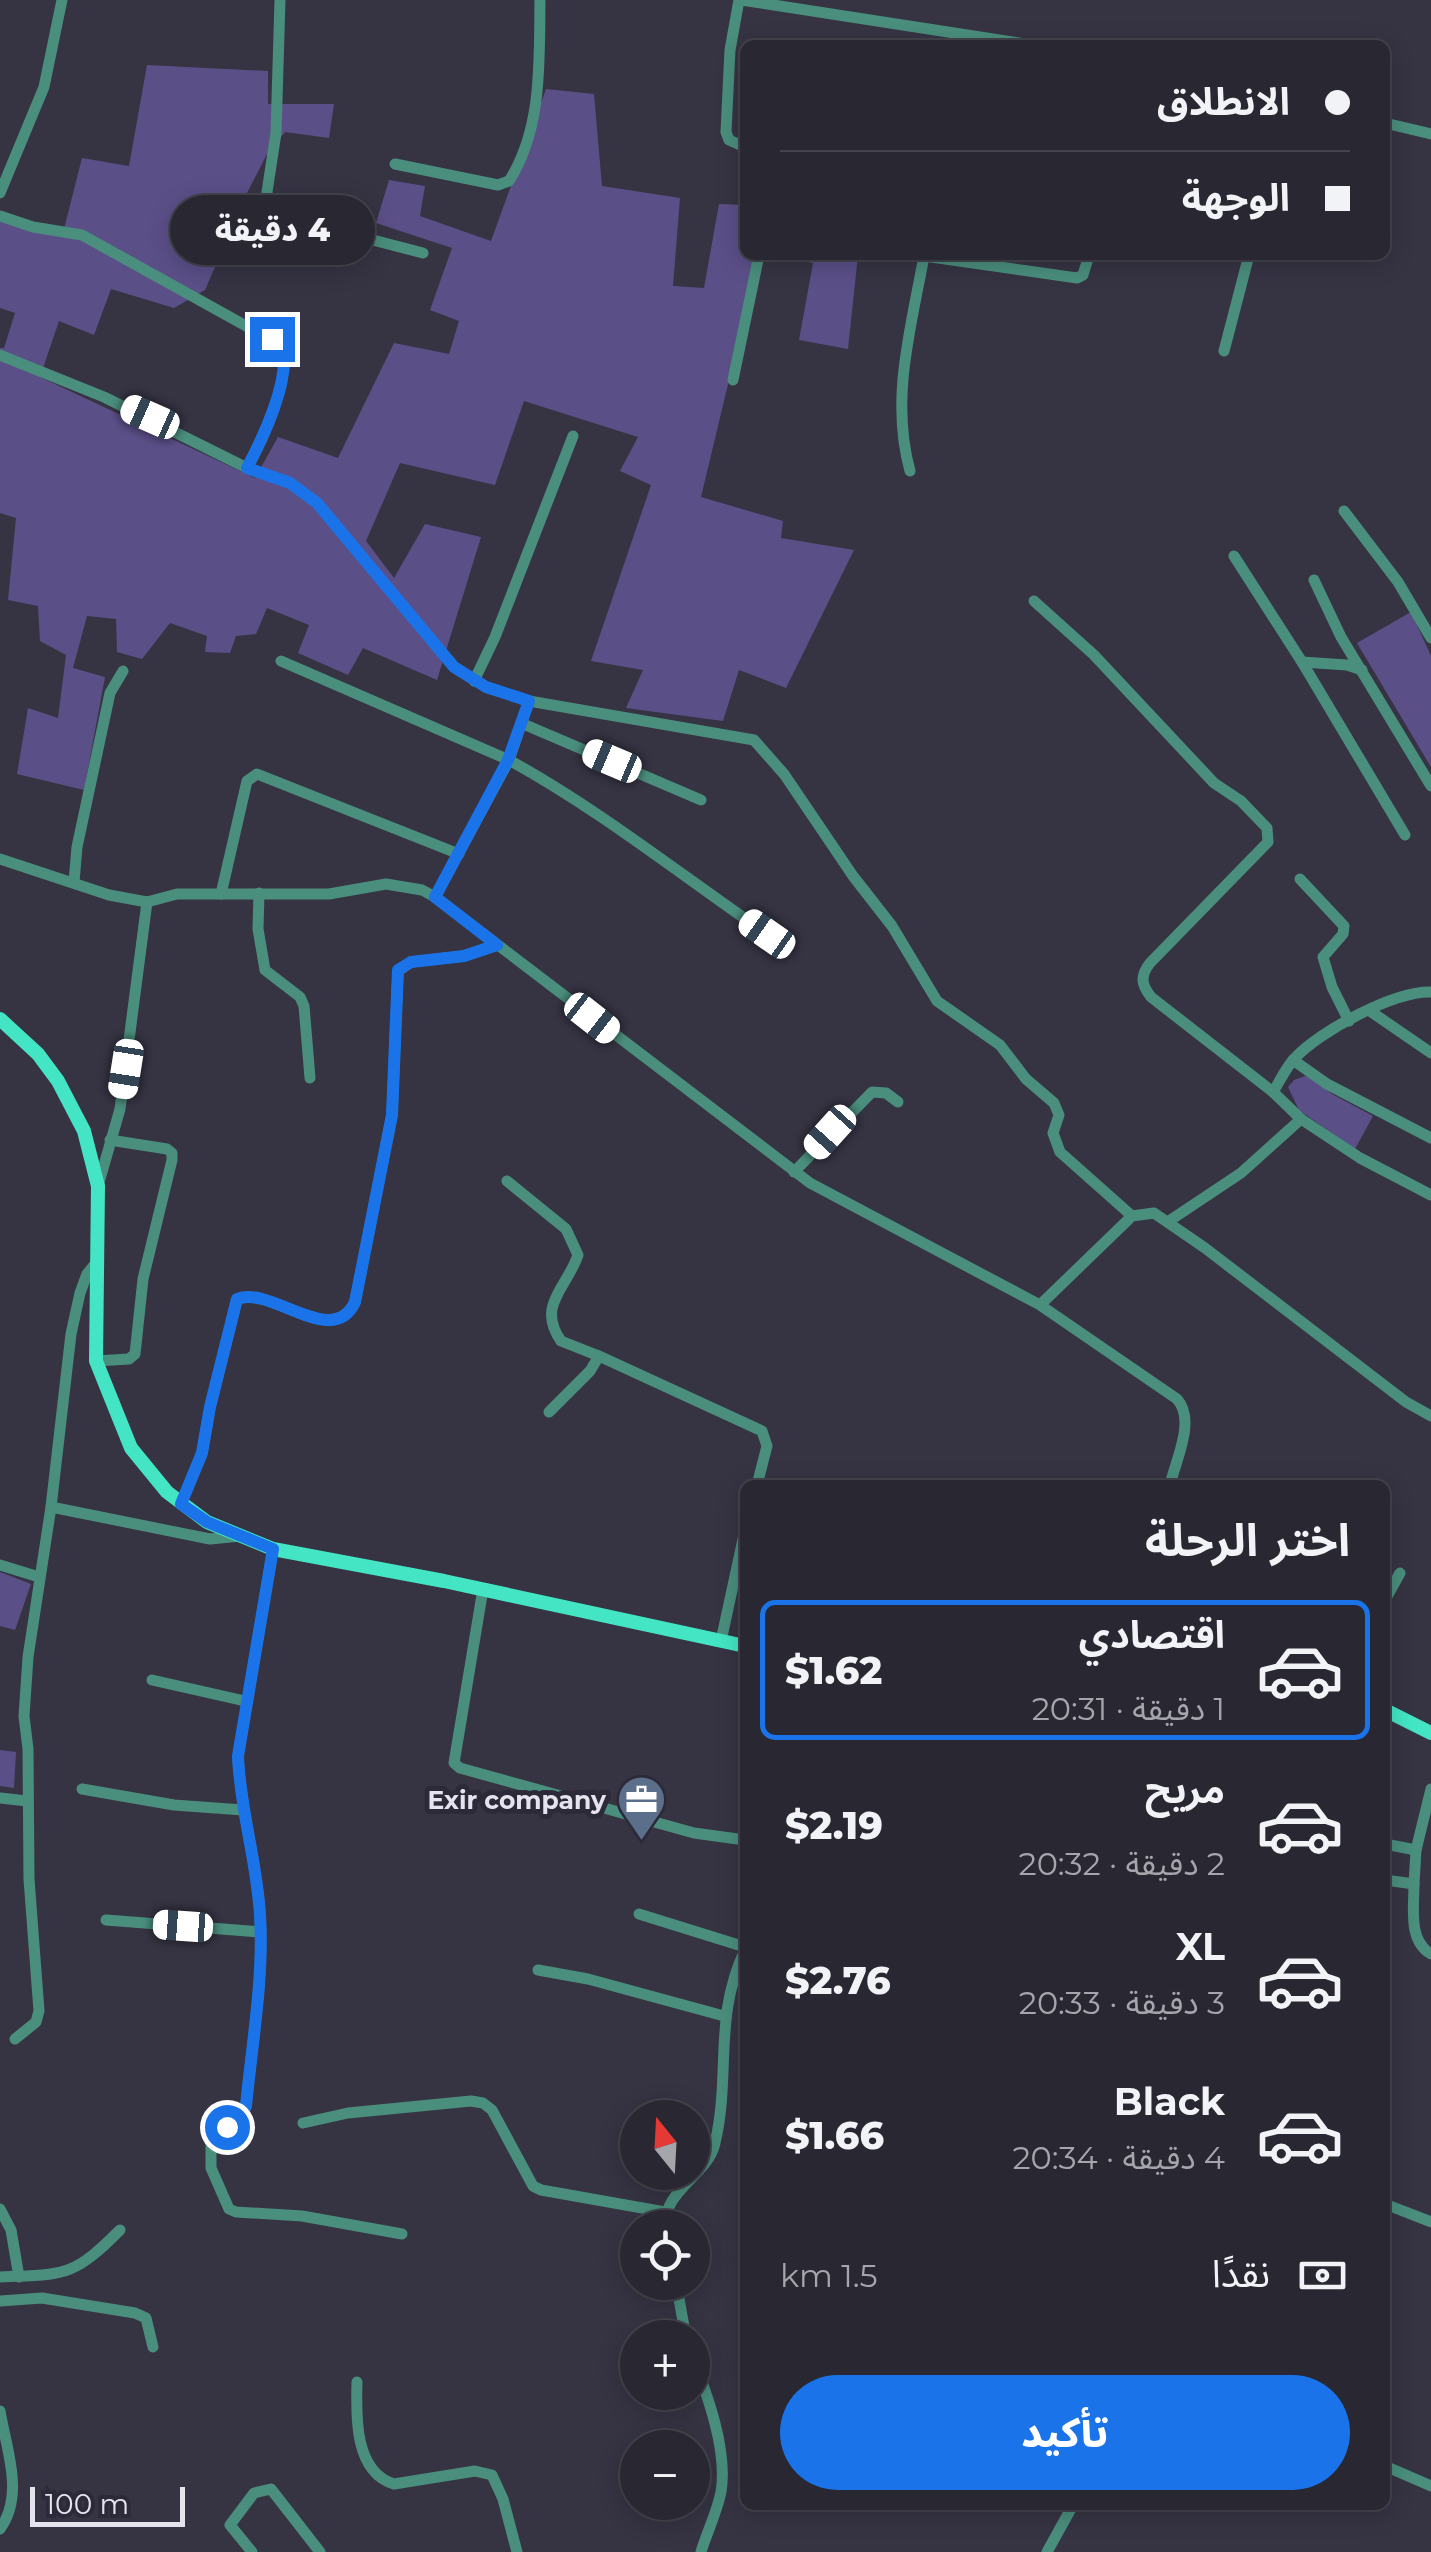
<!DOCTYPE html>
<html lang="ar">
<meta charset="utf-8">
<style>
body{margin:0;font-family:Montserrat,"Noto Sans Arabic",sans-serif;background:#34333e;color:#f1f3f6;direction:rtl;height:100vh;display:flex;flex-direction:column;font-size:38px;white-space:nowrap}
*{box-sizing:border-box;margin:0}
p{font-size:32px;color:#a5a5ac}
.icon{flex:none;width:55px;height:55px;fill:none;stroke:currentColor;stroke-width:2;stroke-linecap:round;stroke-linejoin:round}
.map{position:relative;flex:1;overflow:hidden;direction:ltr}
.panel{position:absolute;left:740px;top:1480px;width:650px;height:1030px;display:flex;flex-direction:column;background:#282732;border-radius:15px;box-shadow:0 5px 25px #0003,0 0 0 2px #44444d;direction:rtl}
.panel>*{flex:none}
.banner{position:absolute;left:740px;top:40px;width:650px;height:220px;border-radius:15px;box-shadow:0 5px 25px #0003,0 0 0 2px #44444d;direction:rtl;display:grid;align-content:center;height:220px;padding:0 40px;background:#282732}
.needle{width:65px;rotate:342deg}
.controls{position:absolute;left:620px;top:2100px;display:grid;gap:20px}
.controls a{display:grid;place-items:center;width:90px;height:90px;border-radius:50%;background:#282732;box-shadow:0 5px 25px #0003,0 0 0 2px #44444d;font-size:50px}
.scale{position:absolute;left:30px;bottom:25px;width:155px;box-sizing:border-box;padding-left:10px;border:5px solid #e5e4ee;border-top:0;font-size:28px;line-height:35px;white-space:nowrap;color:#e5e4ee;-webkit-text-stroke:8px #2c2a38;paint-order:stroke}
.end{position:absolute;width:45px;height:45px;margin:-22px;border:12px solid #1a73e8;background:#fff;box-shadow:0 0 0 5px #fff}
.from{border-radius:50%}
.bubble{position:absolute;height:70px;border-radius:35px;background:#282732;box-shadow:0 5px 25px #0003,0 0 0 2px #44444d;font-size:32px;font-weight:800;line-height:70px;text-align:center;direction:rtl}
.car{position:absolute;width:30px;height:60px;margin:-30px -15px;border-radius:12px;box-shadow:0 0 8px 2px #0007;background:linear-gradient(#fff 24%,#345 0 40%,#fff 0 76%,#345 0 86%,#fff 0)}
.banner b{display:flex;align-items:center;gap:35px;height:95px;font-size:38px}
.banner b+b{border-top:2px solid #44444d}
.banner i{width:25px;height:25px;background:#f1f3f6}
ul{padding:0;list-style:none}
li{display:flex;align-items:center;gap:30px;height:140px;margin:0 20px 15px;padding:0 20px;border:5px solid transparent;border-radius:15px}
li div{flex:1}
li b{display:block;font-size:38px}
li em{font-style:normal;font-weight:800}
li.active{border-color:#1a73e8}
li>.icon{width:90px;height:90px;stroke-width:1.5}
h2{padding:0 40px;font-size:45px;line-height:120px}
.pay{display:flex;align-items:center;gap:25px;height:110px;padding:0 40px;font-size:38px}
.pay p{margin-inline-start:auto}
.cta{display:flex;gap:20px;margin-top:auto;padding:20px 40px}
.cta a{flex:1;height:115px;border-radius:60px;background:#1a73e8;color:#fff;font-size:40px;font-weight:800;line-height:115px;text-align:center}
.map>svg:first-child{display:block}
</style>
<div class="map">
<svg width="1431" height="2552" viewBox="0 0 1431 2552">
<rect width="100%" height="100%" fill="#363443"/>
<g fill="#5b4f88">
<polygon points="147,65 268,71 268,104 334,104 329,138 285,132 266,156 245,197 205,290 174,308 111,289 94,335 59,321 40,377 255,478 278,437 338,458 394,343 449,354 459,321 430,310 452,248 376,223 389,180 425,186 420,216 491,241 546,89 594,94 602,186 680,198 673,286 704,288 719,204 745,205 745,255 759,255 701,497 783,521 781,538 854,550 786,688 739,670 723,721 626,708 643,670 591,661 651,485 620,471 638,437 524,401 495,485 400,463 366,541 394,578 425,524 481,537 437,680 363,648 348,675 298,653 309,625 267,608 256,634 236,636 230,653 205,652 207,636 170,623 142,659 117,652 116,619 87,616 73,668 105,677 84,790 17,774 28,708 58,718 66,655 40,641 38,606 8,600 16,518 0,513 0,348 4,348 15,313 0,308 0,221 62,237 82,158 129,166"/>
<polygon points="775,255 858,255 848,349 799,340 813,263"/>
<polygon points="1411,612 1431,656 1431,767 1357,643"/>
<polygon points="1308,1075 1332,1094 1373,1116 1355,1149 1299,1110 1288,1087 1294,1080"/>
<polygon points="0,1572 31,1584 15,1630 0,1626"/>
<polygon points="0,1750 16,1752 14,1788 0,1786"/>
</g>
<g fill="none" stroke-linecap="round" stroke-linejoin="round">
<g stroke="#4a8e7d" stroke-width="11">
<polyline points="280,0 276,133 267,192 268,206 277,215 423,253"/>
<polyline points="739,0 730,50 726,132 729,140 745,147"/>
<polyline points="741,0 1032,45"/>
<polyline points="1385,123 1431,134"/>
<path d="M 395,164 L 498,185 L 509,181 C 543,128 539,60 540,0"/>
<polyline points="0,193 44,87 62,0"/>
<path d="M 0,216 L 33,227 L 82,235 L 282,346 C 292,378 262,439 247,468"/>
<polyline points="1224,351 1249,255"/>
<polyline points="0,355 104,397 247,468 290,483 317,503 454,667 486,687 529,701 509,760 435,897"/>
<polyline points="733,380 759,255"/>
<path d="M 910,471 C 890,399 911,328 924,256 L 1077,278 L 1083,275 L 1089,255"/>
<polyline points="1344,511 1398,582 1431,638"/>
<polyline points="1234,556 1302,662"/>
<polyline points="1314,580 1341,637 1431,786"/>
<path d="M 1034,601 L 1094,655 L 1214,783 L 1241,801 L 1267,828 L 1268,842 L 1150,963 C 1140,976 1141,984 1151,997 L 1273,1092"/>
<path d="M 281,661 L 509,760 C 600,810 681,875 767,934"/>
<polyline points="1362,670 1347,665 1302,662 1405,835"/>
<polyline points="474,681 495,637 573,436"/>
<polyline points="529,701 754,740 784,774 853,876 892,926 937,1001 1000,1045 1026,1079 1054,1103 1059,1115 1053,1133 1060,1152 1132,1216"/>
<polyline points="521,723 701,800"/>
<path d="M 0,859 L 109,895 L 147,902 L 177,894 L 329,894 L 386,884 L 422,890 L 435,897 L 810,1183 L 1040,1305 L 1177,1399 C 1196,1420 1176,1459 1170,1485"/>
<polyline points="1300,879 1344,926 1343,934 1323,957 1332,987 1349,1021"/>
<polyline points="74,882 77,847 110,693 123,671"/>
<polyline points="259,893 258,929 265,970 300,997 304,1006 310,1078"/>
<polyline points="221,894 247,781 257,774 459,854"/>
<polyline points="1370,1011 1431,1053"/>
<polyline points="1293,1060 1327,1084 1431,1138"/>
<polyline points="1301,1119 1360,1158 1431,1195"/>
<polyline points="794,1172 872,1092 886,1093 898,1102"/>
<path d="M 507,1181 L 566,1229 L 578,1255 C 567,1288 536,1305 561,1341 L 599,1356"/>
<polyline points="98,1186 120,1109 147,902"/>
<path d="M 1169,1221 L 1241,1173 L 1301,1119 L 1273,1092 C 1280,1081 1286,1067 1295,1058 C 1320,1031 1394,991 1431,992"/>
<polyline points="1040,1305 1132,1216 1154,1213 1205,1248 1406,1402 1431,1416"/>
<polyline points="96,1361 129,1359 135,1354 143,1279 172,1160 172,1153 167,1149 110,1140"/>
<polyline points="549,1412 590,1371 599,1356 762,1431 767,1446 757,1485"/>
<path d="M 181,1503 L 202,1453 L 210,1407 L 237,1299 C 271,1285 332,1350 355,1302 L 392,1115 L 398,971 L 411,962 L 464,956 L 497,945"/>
<polyline points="51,1507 210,1539 241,1536"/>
<path d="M 273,1549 L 238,1756 C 240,1810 257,1861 260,1915 C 264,1978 252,2043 246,2106 L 238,2122 L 211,2133 L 211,2168 L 229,2209 L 236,2212 L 302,2216 L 402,2234"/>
<polyline points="0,1565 39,1577"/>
<polyline points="483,1589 454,1763 460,1768 694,1833 745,1840"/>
<polyline points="1385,1600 1400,1573"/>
<polyline points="721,1641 745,1530"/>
<polyline points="152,1680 245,1701"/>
<polyline points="82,1789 174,1805 243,1810"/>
<polyline points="0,1798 27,1801"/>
<polyline points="1385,1844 1416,1850"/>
<polyline points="1385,1880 1414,1884 1416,1850 1431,1789"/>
<path d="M 1414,1884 C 1414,1908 1408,1941 1431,1954"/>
<polyline points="639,1914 745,1947"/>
<polyline points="106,1920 261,1932"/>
<polyline points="538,1970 588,1979 724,2016"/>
<polyline points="15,2039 36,2022 39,2011 29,1879 28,1749 24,1716 28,1657 51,1507 71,1334 80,1293 87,1274 96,1263"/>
<polyline points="303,2123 348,2113 471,2101 483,2103 492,2110 533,2186 541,2190 665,2212"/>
<polyline points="1385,2204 1431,2222"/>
<polyline points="0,2209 11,2230 19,2277"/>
<path d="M 666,2228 C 661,2191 708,2176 715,2143 C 731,2076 713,2017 745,1950"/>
<path d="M 0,2277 C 65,2274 72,2278 120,2230"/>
<polyline points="676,2282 686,2338"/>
<polyline points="0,2301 42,2298 135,2313 146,2318 153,2347"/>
<path d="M 692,2355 C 707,2394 728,2450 721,2492 C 717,2512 707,2532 701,2552"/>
<path d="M 357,2382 C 356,2415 354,2472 394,2484 L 475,2471 L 492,2475 L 503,2499 L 517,2552"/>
<path d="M 0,2411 C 6,2448 25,2495 0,2529"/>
<polyline points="1385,2466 1431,2486"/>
<polyline points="252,2552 230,2525 254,2493 271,2489 320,2552"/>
<polyline points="1047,2552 1073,2505"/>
</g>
<g stroke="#43e5c4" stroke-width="14">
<polyline points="0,1019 38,1054 58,1081 84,1131 98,1186 96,1361 131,1448 167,1492 207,1522 273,1549 444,1581 745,1646"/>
<polyline points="1385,1710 1431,1733"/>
</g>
</g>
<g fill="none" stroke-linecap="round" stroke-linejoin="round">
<path stroke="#1a73e8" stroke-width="12" d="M 227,2127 L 238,2122 L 246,2106 C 252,2043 264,1978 260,1915 C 257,1861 240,1810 238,1756 L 273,1549 L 207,1522 L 181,1504 L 202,1453 L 210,1407 L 237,1299 C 271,1285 333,1350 355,1302 L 392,1115 L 398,970 L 411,962 L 464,956 L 497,945 L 435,897 L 508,760 L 529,701 L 486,687 L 454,667 L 317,503 L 290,483 L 247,468 C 262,440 292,378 282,346 L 272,339"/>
</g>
<defs>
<symbol id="office-pin" viewBox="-11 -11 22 30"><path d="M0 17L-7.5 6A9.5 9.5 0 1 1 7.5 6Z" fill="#5c6f8a" stroke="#2c2a38"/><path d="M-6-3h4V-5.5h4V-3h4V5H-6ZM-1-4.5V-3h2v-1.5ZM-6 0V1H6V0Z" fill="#fff"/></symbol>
</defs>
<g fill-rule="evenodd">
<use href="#office-pin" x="614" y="1772" width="55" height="75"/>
</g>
<g text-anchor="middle" stroke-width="10" stroke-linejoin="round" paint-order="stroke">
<g font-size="25" font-weight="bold" fill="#e5e4ee" stroke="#2c2a38" text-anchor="end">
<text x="606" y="1809">Exir company</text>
</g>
</g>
</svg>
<div class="controls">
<a><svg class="needle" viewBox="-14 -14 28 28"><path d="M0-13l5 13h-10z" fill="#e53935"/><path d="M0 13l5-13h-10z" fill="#a5a5ac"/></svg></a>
<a><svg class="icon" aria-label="locate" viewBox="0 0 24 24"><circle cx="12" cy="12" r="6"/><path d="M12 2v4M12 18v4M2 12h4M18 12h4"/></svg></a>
<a>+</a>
<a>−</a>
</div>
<div class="scale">100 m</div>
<i class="end from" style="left:227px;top:2127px"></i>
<i class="end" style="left:272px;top:339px"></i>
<div class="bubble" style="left:170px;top:195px;width:205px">4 دقيقة</div>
<i class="car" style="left:150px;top:417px;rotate:294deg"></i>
<i class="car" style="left:612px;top:761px;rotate:293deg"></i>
<i class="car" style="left:767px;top:934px;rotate:305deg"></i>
<i class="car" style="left:592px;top:1018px;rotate:128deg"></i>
<i class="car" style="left:126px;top:1069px;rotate:189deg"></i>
<i class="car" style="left:830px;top:1132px;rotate:222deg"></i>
<i class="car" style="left:183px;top:1926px;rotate:274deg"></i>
<div class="banner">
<b><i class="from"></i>الانطلاق</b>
<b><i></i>الوجهة</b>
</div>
<section class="panel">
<h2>اختر الرحلة</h2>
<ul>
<li class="active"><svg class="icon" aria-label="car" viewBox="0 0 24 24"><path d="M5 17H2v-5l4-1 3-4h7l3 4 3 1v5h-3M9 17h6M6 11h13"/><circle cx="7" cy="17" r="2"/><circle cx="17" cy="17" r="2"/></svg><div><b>اقتصادي</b><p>1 دقيقة · 20:31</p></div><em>$1.62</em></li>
<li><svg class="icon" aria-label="car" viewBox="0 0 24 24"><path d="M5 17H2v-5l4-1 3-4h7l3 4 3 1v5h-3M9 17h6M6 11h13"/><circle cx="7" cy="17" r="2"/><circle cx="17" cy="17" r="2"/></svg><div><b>مريح</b><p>2 دقيقة · 20:32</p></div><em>$2.19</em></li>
<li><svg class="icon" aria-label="car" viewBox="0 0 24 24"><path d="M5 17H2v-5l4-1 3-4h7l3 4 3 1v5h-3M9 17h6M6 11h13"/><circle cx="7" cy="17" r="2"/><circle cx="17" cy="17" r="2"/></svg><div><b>XL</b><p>3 دقيقة · 20:33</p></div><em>$2.76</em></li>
<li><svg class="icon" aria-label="car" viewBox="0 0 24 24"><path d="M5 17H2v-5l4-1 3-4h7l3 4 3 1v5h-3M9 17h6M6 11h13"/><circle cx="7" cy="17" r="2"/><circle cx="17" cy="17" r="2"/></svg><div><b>Black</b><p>4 دقيقة · 20:34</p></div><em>$1.66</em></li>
</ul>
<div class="pay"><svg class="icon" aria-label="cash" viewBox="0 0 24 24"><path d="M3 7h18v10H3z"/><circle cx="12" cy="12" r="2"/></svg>نقدًا<p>1.5 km</p></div>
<div class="cta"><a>تأكيد</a></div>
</section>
</div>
